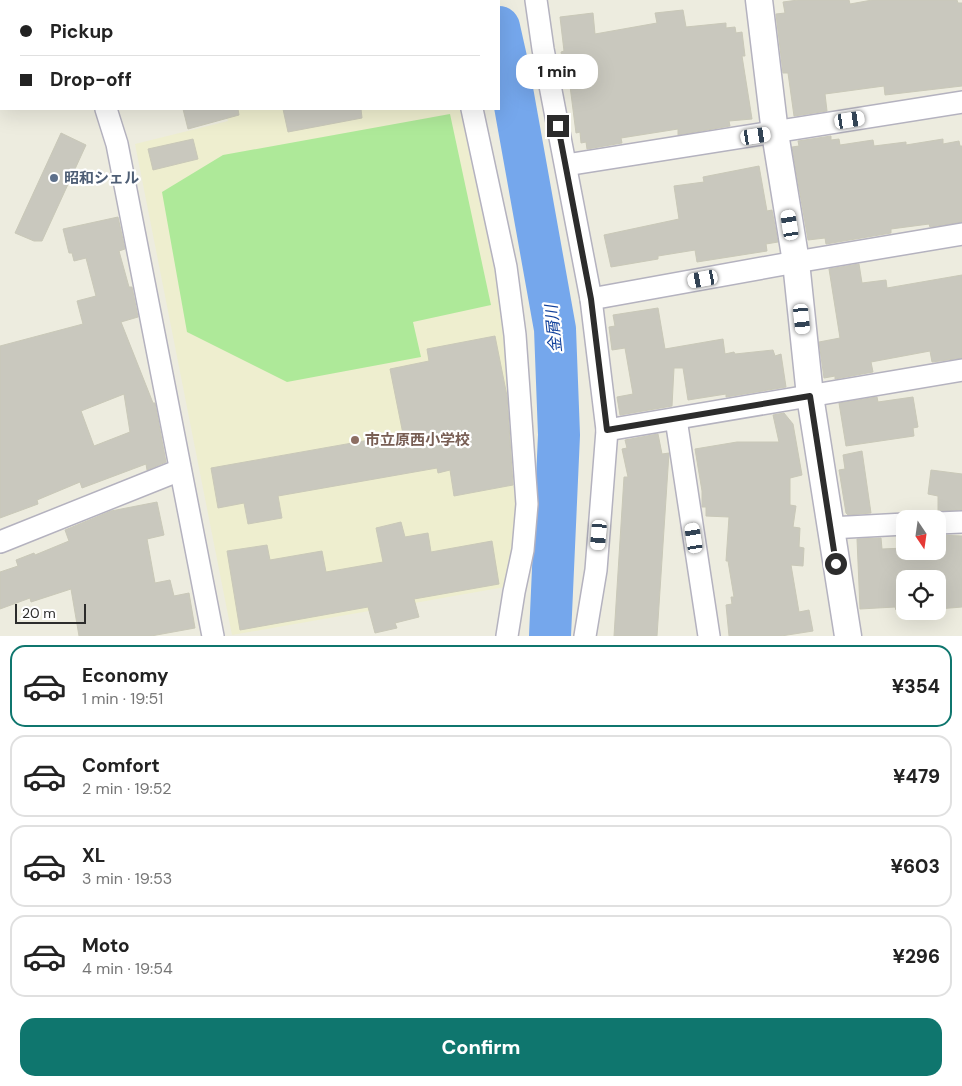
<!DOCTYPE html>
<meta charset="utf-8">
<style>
body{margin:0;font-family:"DM Sans","Noto Sans JP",sans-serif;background:#f2f2f2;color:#222;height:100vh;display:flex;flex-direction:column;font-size:19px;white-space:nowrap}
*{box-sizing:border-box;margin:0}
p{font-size:16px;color:#767676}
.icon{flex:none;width:28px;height:28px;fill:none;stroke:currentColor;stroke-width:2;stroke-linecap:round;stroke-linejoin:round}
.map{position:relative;height:636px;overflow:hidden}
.panel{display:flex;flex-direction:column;background:#fff;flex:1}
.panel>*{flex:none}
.top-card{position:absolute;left:0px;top:0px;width:500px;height:110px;box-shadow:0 5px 20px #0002;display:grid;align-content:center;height:110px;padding:0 20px;background:#fff}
.needle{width:32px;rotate:167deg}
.controls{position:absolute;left:896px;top:510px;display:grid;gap:10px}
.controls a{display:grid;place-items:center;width:50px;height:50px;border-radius:10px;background:#fff;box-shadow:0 5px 20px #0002;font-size:25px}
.scale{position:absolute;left:15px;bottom:12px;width:71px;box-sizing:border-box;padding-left:5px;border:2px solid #2c2c2c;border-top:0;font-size:14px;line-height:18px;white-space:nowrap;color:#2c2c2c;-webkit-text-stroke:4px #fff;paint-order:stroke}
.end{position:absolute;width:22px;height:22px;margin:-11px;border:6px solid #2c2c2c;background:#fff;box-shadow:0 0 0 2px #fff}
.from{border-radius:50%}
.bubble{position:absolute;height:35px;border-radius:15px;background:#fff;box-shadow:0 5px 20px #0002;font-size:16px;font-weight:800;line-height:35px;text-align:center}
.car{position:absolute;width:15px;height:30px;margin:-15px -8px;border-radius:6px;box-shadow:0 0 4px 1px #0007;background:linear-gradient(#fff 24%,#345 0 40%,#fff 0 76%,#345 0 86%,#fff 0)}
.top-card b{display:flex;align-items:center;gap:18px;height:48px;font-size:19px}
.top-card b+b{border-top:1px solid #e0e0e0}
.top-card i{width:12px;height:12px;background:#222}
ul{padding:9px 0 0;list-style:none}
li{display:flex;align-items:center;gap:15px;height:82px;margin:0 10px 8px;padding:0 10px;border:2px solid #e0e0e0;border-radius:15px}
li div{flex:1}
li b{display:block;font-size:19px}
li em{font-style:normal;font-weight:800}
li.current{border-color:#0f766e}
li>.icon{width:45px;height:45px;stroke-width:1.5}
.cta{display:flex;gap:10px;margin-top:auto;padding:10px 20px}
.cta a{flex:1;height:58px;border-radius:15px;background:#0f766e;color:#fff;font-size:20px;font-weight:800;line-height:58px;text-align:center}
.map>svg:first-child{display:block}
</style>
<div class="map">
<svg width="962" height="636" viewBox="0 0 962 636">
<rect width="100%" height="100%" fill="#edecdf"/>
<polygon fill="#eeeecf" points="224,109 460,109 512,351 522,530 505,587 232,635 135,144 228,121"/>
<polygon fill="#aee999" points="450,114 491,305 413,322 421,357 287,382 187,332 162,192 223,155"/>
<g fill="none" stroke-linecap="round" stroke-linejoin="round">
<polyline stroke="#75a7ec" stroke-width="42" points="499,27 508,67 555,329 559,435 550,636"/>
</g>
<g fill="#c9c8be" stroke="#c9c8b8" fill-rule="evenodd">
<polygon points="798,0 849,0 850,4 872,0 957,0 958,3 962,3 962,86 885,95 884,86 825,94 827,111 794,116 788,73 783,73 776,14 785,13 783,2"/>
<polygon points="683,10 686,27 726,23 726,28 735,27 736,33 742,32 745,56 742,56 752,119 729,121 730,126 678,135 678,129 621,138 622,143 587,149 586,142 581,143 580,132 576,133 570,86 568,86 561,52 564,51 560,17 593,13 595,34 657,23 655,13"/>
<polygon points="183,109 238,109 239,115 188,129"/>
<polygon points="283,109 361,109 362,118 288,132"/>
<polygon points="61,133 86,145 42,241 34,241 15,233"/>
<polygon points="831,136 831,140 839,139 840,145 873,140 874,146 906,142 906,145 943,139 943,144 959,141 960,146 962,146 962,222 930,227 929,224 891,229 891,233 826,244 825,238 808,240 792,147 799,146 798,141"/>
<polygon points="193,139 198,159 153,170 148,149"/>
<polygon points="759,166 767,211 772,210 778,242 766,244 767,251 697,262 695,250 658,256 658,259 611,267 604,235 679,219 674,186 704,182 703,177"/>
<path d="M 118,217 L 125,249 L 119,251 L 129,287 L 132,287 L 138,317 L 121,322 L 153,403 L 155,403 L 166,462 L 147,470 L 146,464 L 82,488 L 80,482 L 37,500 L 38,504 L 0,518 L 0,346 L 83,324 L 77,301 L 96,296 L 86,258 L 74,261 L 72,253 L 69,253 L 63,229 ZM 124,394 L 130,432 L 94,446 L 81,411 Z"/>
<polygon points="859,264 862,283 886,280 887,288 962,275 962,358 932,362 930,351 871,362 873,372 835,379 835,376 824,378 819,342 840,338 829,269"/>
<polygon points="658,308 665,349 723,339 725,354 734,352 735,354 773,350 775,356 781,354 786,387 726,397 726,394 688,400 683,368 674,368 672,406 620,415 617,397 633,394 625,348 612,350 609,327 615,326 613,315"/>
<polygon points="495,336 507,396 513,485 454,496 450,470 438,473 437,468 278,496 282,518 248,524 244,503 218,508 211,468 403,434 390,369 429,361 427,349"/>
<polygon points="877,397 878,402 913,397 918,427 913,428 914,436 846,446 839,403"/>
<polygon points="784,413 793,424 802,475 790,478 790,505 796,506 793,527 800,528 799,547 804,548 803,566 791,565 799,612 809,610 813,631 781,636 729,636 726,605 732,604 731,597 734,597 728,561 726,561 729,517 706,516 706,507 702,507 702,491 695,449 737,442 779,442 773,415"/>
<polygon points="658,434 662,454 669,453 657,636 614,636 624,477 628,477 622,449 627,448 625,440"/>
<polygon points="862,451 871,513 848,515 846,513 839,470 845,469 843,455"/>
<polygon points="931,470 962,474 962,510 938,511 938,496 928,494"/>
<polygon points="157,502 164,535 147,539 155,583 170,580 174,596 189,593 195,628 151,636 79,636 71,589 31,602 30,598 0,609 0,572 18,566 16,560 34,553 35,555 69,541 65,530 111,511"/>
<polygon points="401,522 405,537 428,533 431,552 492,541 499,584 414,599 419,617 395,623 397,628 375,633 368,607 240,630 227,551 267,545 270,560 322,551 326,572 383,562 376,528"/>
<polygon points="938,535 962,536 962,607 938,609 938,579 905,579 905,609 896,610 895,607 860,609 857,539 881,538 882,549 905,548 905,551 938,551"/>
</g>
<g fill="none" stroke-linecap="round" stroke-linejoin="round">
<defs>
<g id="minor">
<polyline points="322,0 323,1"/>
<polyline points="442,0 442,1"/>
<polyline points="536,0 543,49 591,299 607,430"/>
<polyline points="106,109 117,144 213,636"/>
<polyline points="472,109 506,267 515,335 527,504 523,550 514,592 507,636"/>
<polyline points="566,165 962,102"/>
<polyline points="591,299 796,262 962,234"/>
<polyline points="676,419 709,636"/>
<polyline points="938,523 962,522"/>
<polyline points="830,528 905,524"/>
<polyline points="0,542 180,470"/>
<polyline points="585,636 596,570 607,430 962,370"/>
</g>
<g id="tertiary">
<polyline points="759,0 775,133 796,262 810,396 848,636"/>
<polyline points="476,1 484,0"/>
</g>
<g id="secondary">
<polyline points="28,1 29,0"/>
<polyline points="0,65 1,63"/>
</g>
</defs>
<use href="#minor" stroke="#b4b2bf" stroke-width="24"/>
<use href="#tertiary" stroke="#b4b2bf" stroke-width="29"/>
<use href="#secondary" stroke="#b4b2bf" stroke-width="30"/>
<use href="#minor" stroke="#fff" stroke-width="21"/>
<use href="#tertiary" stroke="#fff" stroke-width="26"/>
<use href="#secondary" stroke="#fff" stroke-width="28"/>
</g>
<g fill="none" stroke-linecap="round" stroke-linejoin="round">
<polyline stroke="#2c2c2c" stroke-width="6" points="558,126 591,299 607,430 810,396 836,564"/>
</g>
<circle fill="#5c6f8a" stroke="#fff" stroke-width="2" cx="54" cy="178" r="5"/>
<circle fill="#8d6e63" stroke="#fff" stroke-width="2" cx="355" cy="440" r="5"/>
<g text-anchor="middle" stroke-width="4.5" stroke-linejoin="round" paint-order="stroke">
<g font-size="15" font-weight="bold" fill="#4e5e75" stroke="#fff" text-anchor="start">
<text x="64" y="183">昭和シェル</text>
</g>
<g font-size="15" font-weight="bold" fill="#785e54" stroke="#fff" text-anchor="start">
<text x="365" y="445">市立原西小学校</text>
</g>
<g font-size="16" font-style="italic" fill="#11409b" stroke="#fff">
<text transform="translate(553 329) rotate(-96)" y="6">金屑川</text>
</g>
</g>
</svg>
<div class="controls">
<a><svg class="needle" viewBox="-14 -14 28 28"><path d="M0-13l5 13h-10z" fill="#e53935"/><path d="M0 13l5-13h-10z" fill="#767676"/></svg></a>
<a><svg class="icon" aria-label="locate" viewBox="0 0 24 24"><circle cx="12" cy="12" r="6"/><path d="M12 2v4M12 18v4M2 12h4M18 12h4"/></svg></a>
</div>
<div class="scale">20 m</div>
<i class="end from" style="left:836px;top:564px"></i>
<i class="end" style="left:558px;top:126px"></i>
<div class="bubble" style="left:516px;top:54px;width:82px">1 min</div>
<i class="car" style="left:850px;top:120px;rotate:81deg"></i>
<i class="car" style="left:756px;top:136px;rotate:81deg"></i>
<i class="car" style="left:790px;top:225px;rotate:351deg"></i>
<i class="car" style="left:703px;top:279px;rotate:260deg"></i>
<i class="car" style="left:802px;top:319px;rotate:174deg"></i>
<i class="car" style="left:599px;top:535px;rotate:185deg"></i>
<i class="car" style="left:694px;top:538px;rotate:351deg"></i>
<div class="top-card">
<b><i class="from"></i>Pickup</b>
<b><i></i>Drop-off</b>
</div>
</div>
<section class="panel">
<ul>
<li class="current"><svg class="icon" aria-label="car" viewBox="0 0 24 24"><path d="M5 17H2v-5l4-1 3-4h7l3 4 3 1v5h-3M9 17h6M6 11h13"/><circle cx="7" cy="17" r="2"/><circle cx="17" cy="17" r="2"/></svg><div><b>Economy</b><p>1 min · 19:51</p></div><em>¥354</em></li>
<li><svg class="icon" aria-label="car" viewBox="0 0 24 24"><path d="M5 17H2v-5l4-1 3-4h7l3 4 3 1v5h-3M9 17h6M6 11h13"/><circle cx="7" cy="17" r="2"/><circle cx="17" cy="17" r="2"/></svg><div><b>Comfort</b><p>2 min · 19:52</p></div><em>¥479</em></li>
<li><svg class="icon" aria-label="car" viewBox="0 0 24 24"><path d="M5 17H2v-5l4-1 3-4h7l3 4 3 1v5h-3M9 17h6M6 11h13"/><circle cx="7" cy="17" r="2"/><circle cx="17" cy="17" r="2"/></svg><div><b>XL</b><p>3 min · 19:53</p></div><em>¥603</em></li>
<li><svg class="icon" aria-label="car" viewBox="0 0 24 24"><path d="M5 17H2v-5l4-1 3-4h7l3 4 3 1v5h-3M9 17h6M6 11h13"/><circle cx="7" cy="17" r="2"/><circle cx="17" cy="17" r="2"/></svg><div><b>Moto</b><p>4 min · 19:54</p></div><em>¥296</em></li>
</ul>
<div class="cta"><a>Confirm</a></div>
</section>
